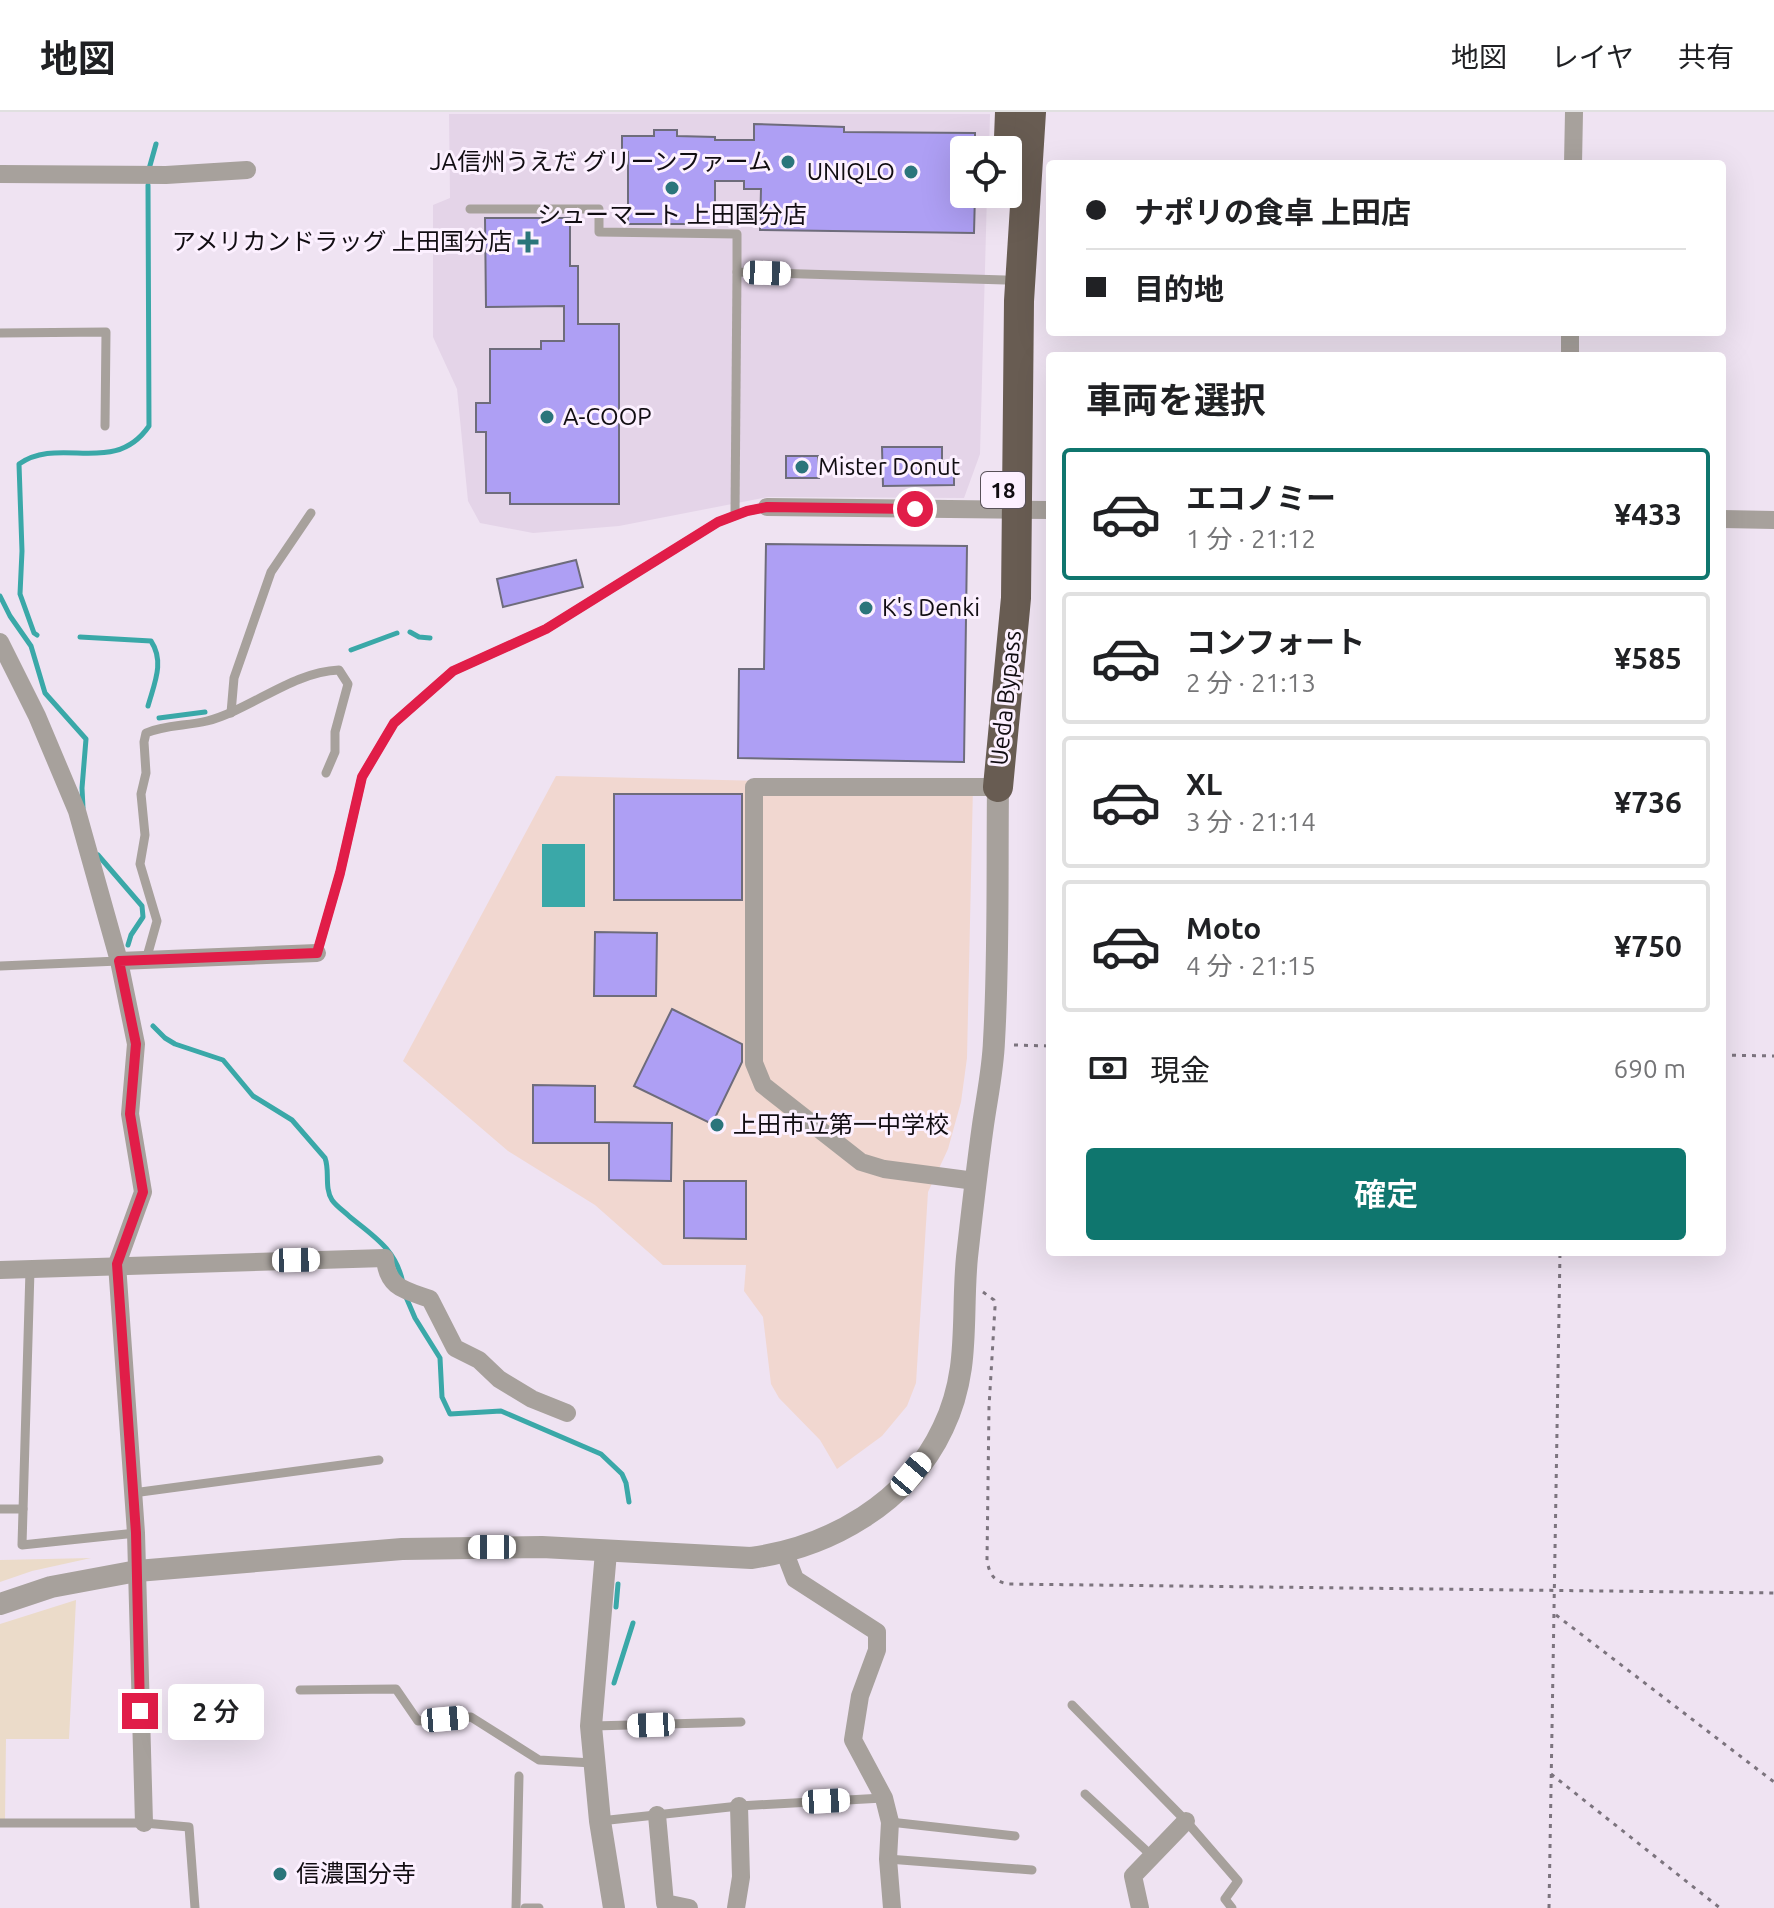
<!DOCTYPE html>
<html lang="ja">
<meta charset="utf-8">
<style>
body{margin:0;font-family:Ubuntu,"Noto Sans JP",sans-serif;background:#f2f2f2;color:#202124;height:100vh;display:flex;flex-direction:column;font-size:30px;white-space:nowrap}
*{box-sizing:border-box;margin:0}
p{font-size:26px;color:#757577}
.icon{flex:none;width:44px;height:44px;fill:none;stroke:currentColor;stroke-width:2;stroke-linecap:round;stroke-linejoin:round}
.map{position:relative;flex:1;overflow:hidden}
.drawer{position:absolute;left:1046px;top:240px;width:680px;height:904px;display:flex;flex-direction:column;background:#fff;border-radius:8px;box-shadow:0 8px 32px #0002}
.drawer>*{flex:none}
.hud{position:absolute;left:1046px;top:48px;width:680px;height:176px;border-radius:8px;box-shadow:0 8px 32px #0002;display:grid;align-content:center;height:176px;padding:0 40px;background:#fff}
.fabs{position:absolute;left:950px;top:24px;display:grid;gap:16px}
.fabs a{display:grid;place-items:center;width:72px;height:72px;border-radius:8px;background:#fff;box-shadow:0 8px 32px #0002;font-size:40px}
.end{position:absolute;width:36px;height:36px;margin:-18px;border:10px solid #e11d48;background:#fff;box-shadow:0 0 0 4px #fff}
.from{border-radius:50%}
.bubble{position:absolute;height:56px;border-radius:8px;background:#fff;box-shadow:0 8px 32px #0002;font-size:26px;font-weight:600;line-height:56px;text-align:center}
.car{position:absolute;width:24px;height:48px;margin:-24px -12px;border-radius:10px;box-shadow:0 0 6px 2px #0007;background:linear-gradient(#fff 24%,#345 0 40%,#fff 0 76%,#345 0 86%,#fff 0)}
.hud b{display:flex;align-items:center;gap:28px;height:76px;font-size:30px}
.hud b+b{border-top:2px solid #e0e0e0}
.hud i{width:20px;height:20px;background:#202124}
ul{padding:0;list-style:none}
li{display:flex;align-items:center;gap:24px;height:132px;margin:0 16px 12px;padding:0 24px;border:4px solid #e0e0e0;border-radius:8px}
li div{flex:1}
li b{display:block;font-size:30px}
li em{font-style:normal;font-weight:600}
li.selected{border-color:#0f766e}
li>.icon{width:72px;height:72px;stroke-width:1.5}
h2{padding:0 40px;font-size:36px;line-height:96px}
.pay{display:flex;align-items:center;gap:20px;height:88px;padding:0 40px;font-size:30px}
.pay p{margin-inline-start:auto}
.button{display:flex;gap:16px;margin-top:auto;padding:16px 40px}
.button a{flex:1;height:92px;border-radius:8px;background:#0f766e;color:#fff;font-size:32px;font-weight:600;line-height:92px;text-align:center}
header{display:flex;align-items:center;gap:48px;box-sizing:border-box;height:112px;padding:0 40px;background:#fff;border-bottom:2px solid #e0e0e0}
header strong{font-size:38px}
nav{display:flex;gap:44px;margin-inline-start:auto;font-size:28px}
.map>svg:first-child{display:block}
</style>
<header>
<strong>地図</strong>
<nav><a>地図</a><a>レイヤ</a><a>共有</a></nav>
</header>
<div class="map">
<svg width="1774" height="1796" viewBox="0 0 1774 1796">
<rect width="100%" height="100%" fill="#efe3f2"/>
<polygon fill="#e4d4e8" points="449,2 990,2 989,38 964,38 964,82 987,82 980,342 964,386 768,385 619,414 533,421 480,411 468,389 457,277 433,225 433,93 450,86"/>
<g fill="#ebdbc9">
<polygon points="91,1446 32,1459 0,1470 0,1448"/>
<polygon points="76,1488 69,1627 6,1627 5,1708 0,1708 0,1512"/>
</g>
<polygon fill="#f1d7d0" points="556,664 973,674 967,946 961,990 948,1037 928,1080 916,1271 907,1294 882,1324 837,1357 820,1328 779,1286 771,1272 763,1205 744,1179 746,1153 663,1153 595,1093 508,1039 403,949"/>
<rect fill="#3aa8a8" x="542" y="732" width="43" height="63"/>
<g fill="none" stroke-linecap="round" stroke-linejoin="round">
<g stroke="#3aa8a8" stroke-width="5">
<polyline points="149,57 156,32"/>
<polyline points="0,484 10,504 31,534 45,581 86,627 82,676 83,696"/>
<polyline points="410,520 419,525 430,526"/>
<path d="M 37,523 L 34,521 L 20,482 L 22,439 L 19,352 C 60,323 114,365 149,314 L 148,73"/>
<path d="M 80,525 L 151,529 C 165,550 154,572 148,594"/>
<polyline points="351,538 397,521"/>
<polyline points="159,606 205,600"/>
<polyline points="98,743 142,794 143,805 131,823 128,833"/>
<path d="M 153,914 L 165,926 L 175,932 L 223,948 L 253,984 L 292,1008 L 325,1046 C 330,1059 324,1075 332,1088 C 337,1095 344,1099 350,1105 C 375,1125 396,1138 403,1171"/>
<polyline points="406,1185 415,1206 440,1246 442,1285 450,1302 501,1299 601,1342 622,1362 626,1371 629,1390"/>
<polyline points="616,1495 618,1472"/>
<polyline points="614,1571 633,1511"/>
</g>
</g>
<g fill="#ae9ff4" stroke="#6e6c7b" stroke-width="2">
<polygon points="754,12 844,15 844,20 975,21 975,38 964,38 964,82 975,82 974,121 760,118 761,77 744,77 744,69 715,69 715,112 628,112 628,40 622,40 622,24 654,24 654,18 677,18 677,24 715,25 715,28 754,28"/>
<polygon points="485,106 570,106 570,154 578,154 578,212 619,212 619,392 510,392 510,381 486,381 486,320 476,320 476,291 490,291 490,237 541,237 541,229 564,229 564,194 486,195"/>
<polygon points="882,335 942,335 942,350 954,350 954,373 883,374"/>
<polygon points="786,344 818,344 819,366 786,366"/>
<polygon points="766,432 967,434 964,650 738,646 739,557 764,557"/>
<polygon points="576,448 583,475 503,495 497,467"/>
<rect x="614" y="682" width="128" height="106"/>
<polygon points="595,820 657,821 656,884 594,884"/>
<polygon points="672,897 742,932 742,950 712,1012 634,974"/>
<polygon points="533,973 595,974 595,1010 672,1011 671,1069 609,1068 609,1031 533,1031"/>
<polygon points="684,1069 746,1069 746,1127 684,1126"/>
</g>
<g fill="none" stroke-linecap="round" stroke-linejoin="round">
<g stroke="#7c747e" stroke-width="3" stroke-dasharray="4 6" stroke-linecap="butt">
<polyline points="1014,933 1050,934"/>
<polyline points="1722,943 1774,944"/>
<path d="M 983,1180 L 994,1188 L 995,1195 L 989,1295 L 987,1449 C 990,1463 993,1468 1007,1472 L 1774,1481"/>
<polyline points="1556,1503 1774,1670"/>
<polyline points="1551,1662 1720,1796"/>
<polyline points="1549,1796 1560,1140"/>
</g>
<g stroke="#a7a19c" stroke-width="9">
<polyline points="470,97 599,97 599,120 737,122 737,160 1005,168"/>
<polyline points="0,221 106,220 105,314"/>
<polyline points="735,403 737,160"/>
<polyline points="231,601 234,566 271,460 311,401"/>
<polyline points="317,841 340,761 362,665 394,611 453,559 546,517 718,410 747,399 767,395"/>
<path d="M 146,848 L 157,809 L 140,752 L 145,723 L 141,682 L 146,661 L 144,630 L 146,621 C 164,613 187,614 207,609 C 252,597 292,560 339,558 L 348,572 L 335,620 L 335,640 L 326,661"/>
<polyline points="0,854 119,849"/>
<polyline points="30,1158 22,1433 136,1421"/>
<polyline points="133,1381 379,1348"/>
<polyline points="0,1397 23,1397"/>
<polyline points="300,1578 396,1577 418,1609 471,1605 539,1648 593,1651"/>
<polyline points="1072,1593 1186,1709 1238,1769 1225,1787 1232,1796"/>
<polyline points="593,1614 741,1610"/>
<polyline points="1085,1682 1152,1744"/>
<polyline points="600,1709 739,1694 883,1686"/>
<polyline points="890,1710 1015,1724"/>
<polyline points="0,1711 144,1711 189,1715 195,1796"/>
<polyline points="888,1747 1032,1758"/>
<polyline points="516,1796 519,1664"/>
<polyline points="525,1796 539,1796"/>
</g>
<g stroke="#a7a19c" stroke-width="18">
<polyline points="1573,52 1574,0"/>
<polyline points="0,62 166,63 247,58"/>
<polyline points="1570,244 1570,220"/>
<polyline points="767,395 1050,398"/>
<polyline points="1722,407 1774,408"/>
<polyline points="0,530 37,604 77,699 119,849 136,932 130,1002 143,1080 117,1152 136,1421 144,1711"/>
<polyline points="119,849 317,841"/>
<polyline points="975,1069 884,1057 861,1050 763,973 754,951 754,675 998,675"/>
<path d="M 0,1158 L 385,1146 C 387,1176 405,1178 430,1187 L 455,1236 L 479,1248 L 499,1267 L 532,1287 L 567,1301"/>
<polyline points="785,1441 795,1467 877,1520 877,1538 860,1584 853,1628 884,1686 890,1710 888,1747 892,1796"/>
<polyline points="657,1703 665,1791 689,1796"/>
<polyline points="736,1796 741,1765 739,1694"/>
<polyline points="1140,1796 1133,1764 1186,1709"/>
</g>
<g stroke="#a7a19c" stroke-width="22">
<polyline points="606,1440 591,1614 600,1709 614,1796"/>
<path d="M 0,1492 L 51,1475 L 137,1459 L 402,1437 L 542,1435 L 751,1446 C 830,1435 908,1391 943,1316 C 971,1258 961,1206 967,1145 C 972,1100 977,1056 983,1013 C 987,985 993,957 994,929 C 999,844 997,759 998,675"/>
</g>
<g stroke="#685c52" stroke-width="30">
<polyline points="1008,52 1010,0"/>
<polyline points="998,675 1016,486 1019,189 1031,0"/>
</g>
</g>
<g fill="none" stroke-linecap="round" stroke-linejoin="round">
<polyline stroke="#e11d48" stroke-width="10" points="140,1599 136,1421 117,1152 143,1080 130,1002 136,932 119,849 317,841 340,761 362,665 394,611 453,559 546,517 718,410 747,399 767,395 915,397"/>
</g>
<g fill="#2b757b" stroke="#fcf0ff" stroke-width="3">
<circle cx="788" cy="50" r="8"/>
<circle cx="911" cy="60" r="8"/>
<circle cx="672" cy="76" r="8"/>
<path d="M524 118h8v8h8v8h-8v8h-8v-8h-8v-8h8z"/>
<circle cx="547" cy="305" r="8"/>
<circle cx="802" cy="355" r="8"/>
<circle cx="866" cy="496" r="8"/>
<circle cx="717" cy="1013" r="8"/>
<circle cx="280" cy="1762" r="8"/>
</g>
<g text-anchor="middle" stroke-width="6" stroke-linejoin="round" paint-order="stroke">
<rect fill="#fcf0ff" stroke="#585159" stroke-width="2" x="981" y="360" width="44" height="36" rx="6"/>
<g font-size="22" font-weight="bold" fill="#110d12">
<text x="1003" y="386">18</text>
</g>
<g font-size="24" fill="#110d12" stroke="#fcf0ff" text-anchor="start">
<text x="772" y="58" text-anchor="end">JA信州うえだ グリーンファーム</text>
<text x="895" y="68" text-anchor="end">UNIQLO</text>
<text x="672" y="111" text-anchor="middle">シューマート 上田国分店</text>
<text x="512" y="138" text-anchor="end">アメリカンドラッグ 上田国分店</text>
<text x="563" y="313">A-COOP</text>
<text x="818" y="363">Mister Donut</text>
<text x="882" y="504">K's Denki</text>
<text x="733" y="1021">上田市立第一中学校</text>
<text x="296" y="1770">信濃国分寺</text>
</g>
<g font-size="24" fill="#110d12" stroke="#fcf0ff">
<text transform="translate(1006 586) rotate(-84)" y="8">Ueda Bypass</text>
</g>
</g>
</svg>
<div class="fabs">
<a><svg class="icon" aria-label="locate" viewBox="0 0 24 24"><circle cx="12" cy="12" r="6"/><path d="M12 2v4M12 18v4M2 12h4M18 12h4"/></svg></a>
</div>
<i class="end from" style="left:915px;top:397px"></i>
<i class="end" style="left:140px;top:1599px"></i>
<div class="bubble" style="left:168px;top:1572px;width:96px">2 分</div>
<i class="car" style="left:767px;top:161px;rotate:92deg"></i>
<i class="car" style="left:296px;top:1148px;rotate:89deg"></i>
<i class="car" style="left:911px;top:1362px;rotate:40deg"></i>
<i class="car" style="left:492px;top:1435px;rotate:270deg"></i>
<i class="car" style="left:445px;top:1607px;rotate:85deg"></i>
<i class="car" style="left:651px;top:1613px;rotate:268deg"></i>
<i class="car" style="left:826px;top:1689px;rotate:87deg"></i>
<div class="hud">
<b><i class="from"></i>ナポリの食卓 上田店</b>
<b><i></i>目的地</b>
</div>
<section class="drawer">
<h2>車両を選択</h2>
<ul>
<li class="selected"><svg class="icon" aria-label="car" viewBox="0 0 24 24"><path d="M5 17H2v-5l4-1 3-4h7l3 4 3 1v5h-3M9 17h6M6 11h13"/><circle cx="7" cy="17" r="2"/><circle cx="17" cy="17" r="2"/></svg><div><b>エコノミー</b><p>1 分 · 21:12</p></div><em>¥433</em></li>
<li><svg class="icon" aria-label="car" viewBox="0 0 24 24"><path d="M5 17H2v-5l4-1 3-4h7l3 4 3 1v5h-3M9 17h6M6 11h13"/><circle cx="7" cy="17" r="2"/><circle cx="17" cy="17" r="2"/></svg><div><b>コンフォート</b><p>2 分 · 21:13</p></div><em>¥585</em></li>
<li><svg class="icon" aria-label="car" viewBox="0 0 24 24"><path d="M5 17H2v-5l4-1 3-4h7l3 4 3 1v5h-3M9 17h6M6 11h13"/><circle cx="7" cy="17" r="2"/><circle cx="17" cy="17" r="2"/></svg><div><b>XL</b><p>3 分 · 21:14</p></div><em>¥736</em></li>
<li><svg class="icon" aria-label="car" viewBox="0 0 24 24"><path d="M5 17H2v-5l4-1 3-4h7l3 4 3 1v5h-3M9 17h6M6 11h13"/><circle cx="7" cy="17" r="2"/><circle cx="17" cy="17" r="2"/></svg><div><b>Moto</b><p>4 分 · 21:15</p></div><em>¥750</em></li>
</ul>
<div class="pay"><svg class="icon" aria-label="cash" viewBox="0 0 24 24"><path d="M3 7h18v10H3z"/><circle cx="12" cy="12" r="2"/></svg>現金<p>690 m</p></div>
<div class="button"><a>確定</a></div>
</section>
</div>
